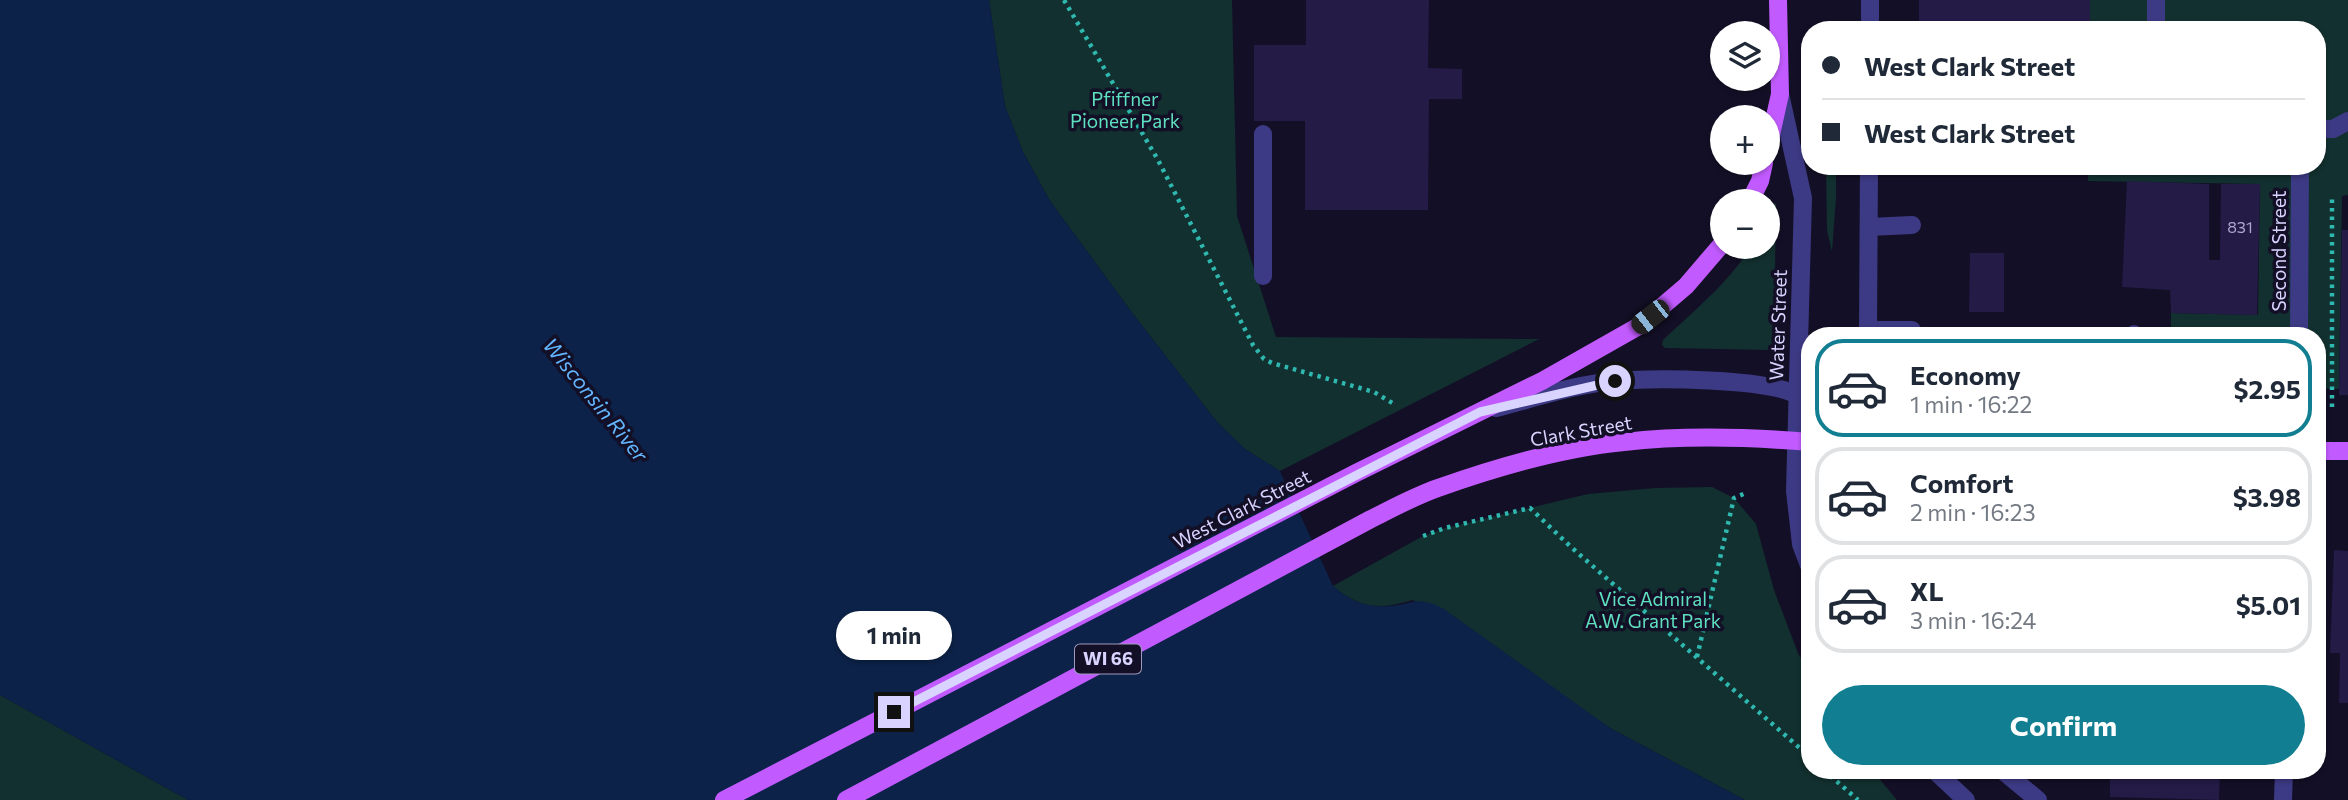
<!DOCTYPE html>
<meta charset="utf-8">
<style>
body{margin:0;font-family:Commissioner,sans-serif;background:#f2f2f3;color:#1f2937;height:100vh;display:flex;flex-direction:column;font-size:26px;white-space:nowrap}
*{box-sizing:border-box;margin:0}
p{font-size:23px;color:#747a83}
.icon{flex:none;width:38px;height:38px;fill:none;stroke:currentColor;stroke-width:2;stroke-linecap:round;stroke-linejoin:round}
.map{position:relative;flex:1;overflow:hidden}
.side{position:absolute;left:1801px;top:327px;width:525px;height:452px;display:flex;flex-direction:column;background:#fff;border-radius:28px;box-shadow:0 2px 5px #0004}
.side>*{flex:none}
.hud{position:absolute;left:1801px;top:21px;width:525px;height:154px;border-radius:28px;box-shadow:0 2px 5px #0004;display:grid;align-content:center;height:154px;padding:0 21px;background:#fff}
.fabs{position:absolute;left:1710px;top:21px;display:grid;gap:14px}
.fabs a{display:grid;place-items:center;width:70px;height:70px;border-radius:50%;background:#fff;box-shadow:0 2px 5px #0004;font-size:35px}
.end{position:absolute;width:32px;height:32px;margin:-16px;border:9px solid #d9d4ff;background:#111;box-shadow:0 0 0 4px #111}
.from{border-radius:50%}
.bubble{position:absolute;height:49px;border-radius:24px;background:#fff;box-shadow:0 2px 5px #0004;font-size:23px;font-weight:700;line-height:49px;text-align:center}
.car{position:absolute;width:21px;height:42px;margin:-21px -10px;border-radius:9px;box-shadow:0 0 5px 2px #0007;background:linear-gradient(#222 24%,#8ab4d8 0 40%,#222 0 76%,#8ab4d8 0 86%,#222 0)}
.hud b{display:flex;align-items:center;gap:24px;height:66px;font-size:26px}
.hud b+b{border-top:2px solid #e0e1e3}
.hud i{width:18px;height:18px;background:#1f2937}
ul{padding:12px 0 0;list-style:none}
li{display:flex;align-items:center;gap:21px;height:98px;margin:0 14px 10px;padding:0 7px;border:4px solid #e0e1e3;border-radius:28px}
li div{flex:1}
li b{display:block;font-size:26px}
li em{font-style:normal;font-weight:700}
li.active{border-color:#117e91}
li>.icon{width:63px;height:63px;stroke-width:1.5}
.action{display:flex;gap:14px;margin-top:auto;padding:14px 21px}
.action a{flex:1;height:80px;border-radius:42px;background:#117e91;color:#fff;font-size:28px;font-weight:700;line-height:80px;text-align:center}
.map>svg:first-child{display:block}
</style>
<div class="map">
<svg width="2348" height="800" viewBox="0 0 2348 800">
<rect width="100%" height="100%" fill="#130f26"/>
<g fill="#12302f">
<polygon points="989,0 1232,0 1237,216 1276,337 1539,339 1280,471 1245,449 1217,422 1133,314 1050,201 1023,152 1005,106"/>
<polygon points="2090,0 2348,0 2348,195 2342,196 2339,389 2317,388 2317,336 2171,336 2171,313 2258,315 2260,184 2088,181 2088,166 2317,166 2317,30 2090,30"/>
<polygon points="1826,166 1836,166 1836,198 1832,252 1827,230"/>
<path d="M 1776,202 L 1774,348 L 1771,350 L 1665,348 L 1662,345 L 1663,340 C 1694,311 1728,283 1751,247 L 1768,247 L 1768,219 Z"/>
<path d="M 1712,487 L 1734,498 L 1756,524 L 1774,590 L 1798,653 L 1809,673 L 1810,770 L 1872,770 L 1897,800 L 1745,800 L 1610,728 L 1413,600 C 1379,610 1360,609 1333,586 L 1423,536 L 1445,528 L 1588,494 L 1655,488 Z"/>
<polygon points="0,695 188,800 0,800"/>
</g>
<path fill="#0c2248" d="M 0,0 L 989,0 L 1005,106 L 1023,152 L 1050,201 L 1133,314 L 1217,422 L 1245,449 L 1280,471 L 1333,586 C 1350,601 1366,608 1390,606 C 1415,604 1417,595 1444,609 L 1610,728 L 1745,800 L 188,800 L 0,695 Z"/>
<g fill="#241b47">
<polygon points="1306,0 1429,0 1428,68 1462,69 1462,99 1429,99 1428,210 1305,210 1305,121 1254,121 1254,45 1306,45"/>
<rect x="1919" y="0" width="171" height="30"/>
<polygon points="2018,166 2088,166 2088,170 2018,169"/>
<polygon points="2127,181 2209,184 2209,260 2220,260 2221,184 2260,184 2257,315 2171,313 2170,290 2122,287"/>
<polygon points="2342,230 2348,230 2348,395 2339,395"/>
<polygon points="1970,253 2004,253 2004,312 1969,312"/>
<polygon points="2334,550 2348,551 2348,703 2339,703 2340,653 2330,653"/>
<polygon points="2110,770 2220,770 2219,800 2110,797"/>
</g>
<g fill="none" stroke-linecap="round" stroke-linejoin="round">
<g stroke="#2fb8b0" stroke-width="4.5" stroke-dasharray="3.5 5" stroke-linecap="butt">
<polyline points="1064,0 1158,160 1253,345 1264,359 1272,363 1374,392 1394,404"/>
<polyline points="2332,407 2332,195"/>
<polyline points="1423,536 1445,528 1530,508 1571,547 1810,757"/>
<polyline points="1697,657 1734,498 1748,492"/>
<polyline points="1824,770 1858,800"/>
</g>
<g stroke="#3d3a85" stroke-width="18">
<polyline points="2156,0 2156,30"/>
<polyline points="1870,30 1870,0"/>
<polyline points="1780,94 1803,198 1795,491 1801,544 1810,568"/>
<polyline points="2317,129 2333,129 2348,121"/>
<polyline points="1263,134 1263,276"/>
<polyline points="1869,227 1912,225"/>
<polyline points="1868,330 1912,330"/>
<polyline points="1866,336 1868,330 1869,166"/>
<polyline points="2134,336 2134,334"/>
<polyline points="2299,336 2300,166"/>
<path d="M 1496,408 C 1535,398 1576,384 1616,381 C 1654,378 1766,378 1797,395 C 1801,398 1805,402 1810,405"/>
<polyline points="1934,770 1966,800"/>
<polyline points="2002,770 2038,800"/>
<polyline points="2283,800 2284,770"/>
</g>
<g stroke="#c25bff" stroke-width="18">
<polyline points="1768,148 1780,94 1778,0"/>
<polyline points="1750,201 1760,181 1764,163"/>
<polyline points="2317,451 2348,451"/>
<polyline points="724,800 1356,473 1542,381 1639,326 1686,286 1722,244"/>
<path d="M 846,800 L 1371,519 C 1393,508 1415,496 1438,488 C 1497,467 1562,448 1624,442 C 1685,435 1748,437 1810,442"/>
</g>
</g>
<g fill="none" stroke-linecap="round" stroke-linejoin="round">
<polyline stroke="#d9d4ff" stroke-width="9" points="894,712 1480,412 1615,381"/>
</g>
<g text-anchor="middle" stroke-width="7" stroke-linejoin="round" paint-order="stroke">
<g font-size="16" fill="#aca6d1">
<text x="2240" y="233">831</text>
</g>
<rect fill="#130f26" stroke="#9e99be" stroke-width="2" x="1075" y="644.5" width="66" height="29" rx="5"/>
<g font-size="18" font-weight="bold" fill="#d9d4ff">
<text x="1108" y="665">WI 66</text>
</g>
<g font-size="19" fill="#5fe0c0" stroke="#130f26">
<text x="1125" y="106">Pfiffner<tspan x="1125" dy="22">Pioneer Park</tspan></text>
<text x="1653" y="606">Vice Admiral<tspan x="1653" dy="22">A.W. Grant Park</tspan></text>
</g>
<g font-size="19" fill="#d9d4ff" stroke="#130f26">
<text transform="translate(2279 251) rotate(-90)" y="7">Second Street</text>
<text transform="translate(1778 325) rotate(-88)" y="7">Water Street</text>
<text transform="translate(1581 431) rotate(-10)" y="7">Clark Street</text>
<text transform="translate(1242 509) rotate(-27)" y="7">West Clark Street</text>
</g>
<g font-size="21" font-style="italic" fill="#62b6ff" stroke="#130f26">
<text transform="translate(595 400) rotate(51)" y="7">Wisconsin River</text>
</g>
</g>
</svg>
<div class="fabs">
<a><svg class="icon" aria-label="layers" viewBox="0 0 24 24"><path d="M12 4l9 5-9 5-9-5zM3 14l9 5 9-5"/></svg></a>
<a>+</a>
<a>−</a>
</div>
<i class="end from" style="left:1615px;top:381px"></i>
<i class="end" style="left:894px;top:712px"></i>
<div class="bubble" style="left:836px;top:611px;width:116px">1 min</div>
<i class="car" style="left:1650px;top:317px;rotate:232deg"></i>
<div class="hud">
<b><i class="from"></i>West Clark Street</b>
<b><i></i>West Clark Street</b>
</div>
<section class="side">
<ul>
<li class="active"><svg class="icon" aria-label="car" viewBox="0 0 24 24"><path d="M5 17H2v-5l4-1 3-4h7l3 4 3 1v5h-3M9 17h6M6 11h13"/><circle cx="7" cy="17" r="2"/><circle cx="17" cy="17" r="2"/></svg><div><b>Economy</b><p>1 min · 16:22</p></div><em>$2.95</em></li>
<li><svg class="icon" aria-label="car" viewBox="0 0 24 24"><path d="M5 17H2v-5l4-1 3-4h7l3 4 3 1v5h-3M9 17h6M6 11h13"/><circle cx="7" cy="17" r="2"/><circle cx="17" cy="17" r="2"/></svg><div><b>Comfort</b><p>2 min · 16:23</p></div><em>$3.98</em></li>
<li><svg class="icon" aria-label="car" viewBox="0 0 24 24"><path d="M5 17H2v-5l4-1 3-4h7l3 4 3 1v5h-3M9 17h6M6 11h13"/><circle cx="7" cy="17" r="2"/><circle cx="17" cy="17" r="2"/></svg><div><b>XL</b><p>3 min · 16:24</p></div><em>$5.01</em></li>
</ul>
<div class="action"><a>Confirm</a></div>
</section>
</div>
